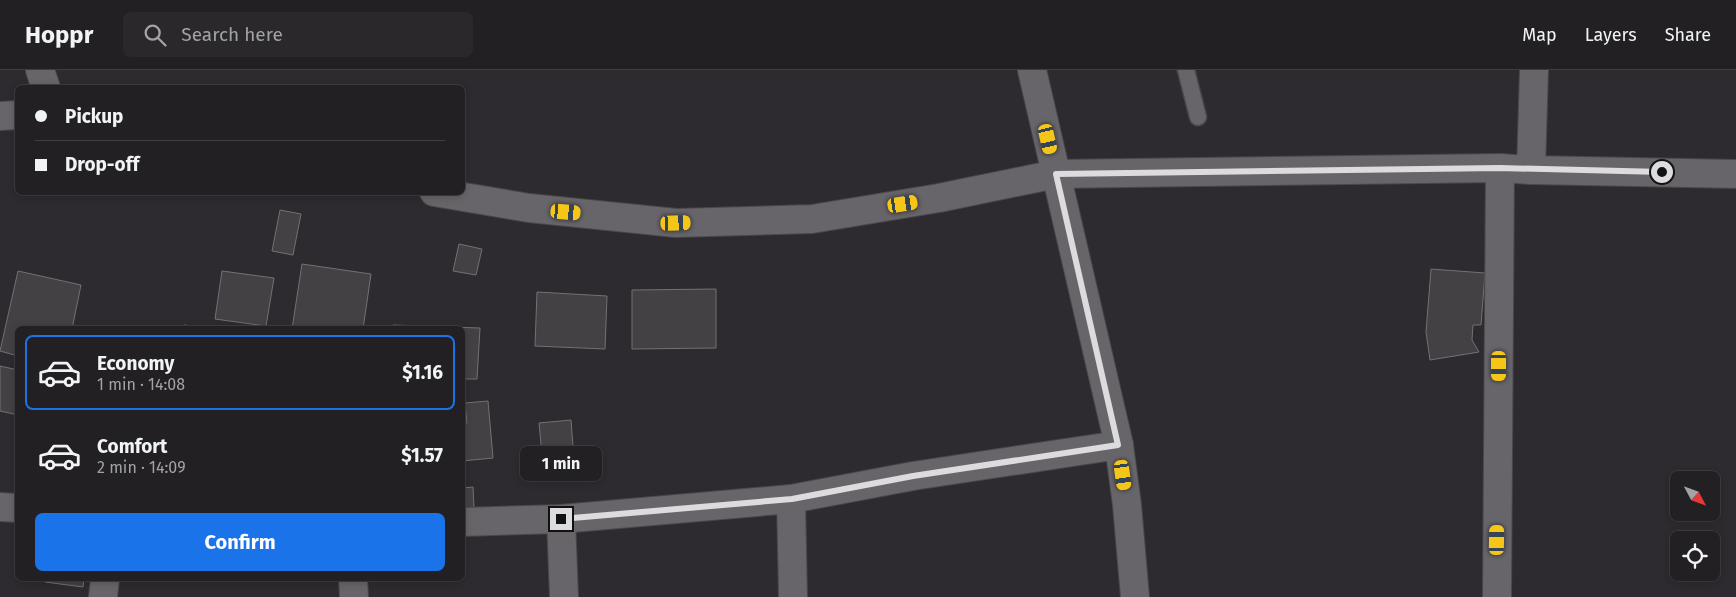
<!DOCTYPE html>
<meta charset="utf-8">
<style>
body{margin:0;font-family:"Fira Sans",sans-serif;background:#2a282b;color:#f1f3f6;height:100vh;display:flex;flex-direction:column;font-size:19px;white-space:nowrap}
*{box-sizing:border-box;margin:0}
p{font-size:16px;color:#a2a3a6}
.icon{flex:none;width:28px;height:28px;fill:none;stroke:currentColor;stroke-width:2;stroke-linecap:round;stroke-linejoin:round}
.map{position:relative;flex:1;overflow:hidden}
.side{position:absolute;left:15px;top:256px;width:450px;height:255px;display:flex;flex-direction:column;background:#222023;border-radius:8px;box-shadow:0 2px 8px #0003,0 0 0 1px #3f3e41}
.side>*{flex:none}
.guide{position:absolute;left:15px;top:15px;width:450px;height:110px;border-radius:8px;box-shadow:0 2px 8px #0003,0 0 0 1px #3f3e41;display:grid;align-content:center;height:110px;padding:0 20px;background:#222023}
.needle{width:32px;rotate:131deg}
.tools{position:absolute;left:1670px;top:401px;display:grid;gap:10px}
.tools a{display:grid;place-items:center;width:50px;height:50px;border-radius:8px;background:#222023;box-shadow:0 2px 8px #0003,0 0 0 1px #3f3e41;font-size:25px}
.end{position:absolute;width:22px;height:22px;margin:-11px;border:6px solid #dcdbdd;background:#111;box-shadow:0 0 0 2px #111}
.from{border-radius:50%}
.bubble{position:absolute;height:35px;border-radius:8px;background:#222023;box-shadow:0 2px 8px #0003,0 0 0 1px #3f3e41;font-size:16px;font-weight:700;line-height:35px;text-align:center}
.car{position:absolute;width:15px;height:30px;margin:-15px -8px;border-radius:6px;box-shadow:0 0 4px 1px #0007;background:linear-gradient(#f5c518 24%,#345 0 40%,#f5c518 0 76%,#345 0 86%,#f5c518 0)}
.guide b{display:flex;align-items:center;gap:18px;height:48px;font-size:19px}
.guide b+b{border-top:1px solid #3f3e41}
.guide i{width:12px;height:12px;background:#f1f3f6}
ul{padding:9px 0 0;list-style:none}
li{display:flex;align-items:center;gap:15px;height:75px;margin:0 10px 8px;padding:0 10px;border:2px solid transparent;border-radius:8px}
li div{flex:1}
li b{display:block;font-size:19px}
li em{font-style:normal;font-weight:700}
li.selected{border-color:#1a73e8}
li>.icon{width:45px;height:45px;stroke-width:1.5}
.action{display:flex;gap:10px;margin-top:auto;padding:10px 20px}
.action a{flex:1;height:58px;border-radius:8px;background:#1a73e8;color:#fff;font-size:20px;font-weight:700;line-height:58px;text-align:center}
header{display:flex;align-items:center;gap:30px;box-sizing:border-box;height:70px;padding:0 25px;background:#222023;border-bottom:1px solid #3f3e41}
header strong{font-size:24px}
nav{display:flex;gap:28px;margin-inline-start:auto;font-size:18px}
.search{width:350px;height:45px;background:#2a282b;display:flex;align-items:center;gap:12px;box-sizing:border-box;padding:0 18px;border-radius:8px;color:#a2a3a6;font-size:19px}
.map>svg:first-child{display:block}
</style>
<header>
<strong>Hoppr</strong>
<div class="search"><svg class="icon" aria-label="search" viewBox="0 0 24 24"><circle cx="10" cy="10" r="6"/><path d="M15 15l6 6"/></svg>Search here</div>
<nav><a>Map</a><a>Layers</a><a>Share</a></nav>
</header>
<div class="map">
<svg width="1736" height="527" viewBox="0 0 1736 527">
<rect width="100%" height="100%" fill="#2d2b2f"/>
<g fill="#444145" stroke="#737175">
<polygon points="280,140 301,144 293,185 272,181"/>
<polygon points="459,174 482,179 476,205 453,201"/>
<polygon points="302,194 371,204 363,259 292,259"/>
<polygon points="1431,199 1485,203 1481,255 1473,255 1472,270 1479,282 1430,290 1426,262"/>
<polygon points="18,201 81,215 72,259 18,259 18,286 0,281"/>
<polygon points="222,201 274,208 266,256 215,249"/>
<polygon points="716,219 716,278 632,279 632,220"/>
<polygon points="537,222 607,226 605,279 535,276"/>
<polygon points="184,255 207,258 207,259 184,259"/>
<polygon points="393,255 480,258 477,309 462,309 462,259 393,259"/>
<polygon points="0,296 18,300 18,345 0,341"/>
<polygon points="488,331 493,388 462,391 462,353 467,353 465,333"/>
<polygon points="571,350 575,402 544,405 539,353"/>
<polygon points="473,417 474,438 462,439 462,418"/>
<polygon points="45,509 84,509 83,517 45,512"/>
</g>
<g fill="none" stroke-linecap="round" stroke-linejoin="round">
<defs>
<polyline id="lane" points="1186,0 1198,47"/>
<g id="street">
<polyline points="40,0 46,18"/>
<polyline points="0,46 18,45"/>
<polyline points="1531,100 1534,0"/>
<polyline points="434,122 529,138 676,153 812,149 939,128 1056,104 1500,98 1531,100 1736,104"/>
<polyline points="791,429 793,527"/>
<polyline points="0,437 18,438"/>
<polyline points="561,449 564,527"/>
<polyline points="462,452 561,449 791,429 913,406 1119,375"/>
<polyline points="353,509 354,527"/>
<polyline points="103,527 105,509"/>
<polyline points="1497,527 1500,98"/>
</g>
<polyline id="secondary" points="1032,0 1119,375 1127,435 1135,527"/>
</defs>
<use href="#lane" stroke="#49474a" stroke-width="19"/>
<use href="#street" stroke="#49474a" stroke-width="30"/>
<use href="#secondary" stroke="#49474a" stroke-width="30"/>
<use href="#lane" stroke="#676569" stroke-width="16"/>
<use href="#street" stroke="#676569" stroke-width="28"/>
<use href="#secondary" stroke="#676569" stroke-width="28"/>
</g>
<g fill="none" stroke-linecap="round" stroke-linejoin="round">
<polyline stroke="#dcdbdd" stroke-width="6" points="561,449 792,429 913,406 1118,375 1056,104 1500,98 1662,102"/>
</g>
</svg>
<div class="tools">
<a><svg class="needle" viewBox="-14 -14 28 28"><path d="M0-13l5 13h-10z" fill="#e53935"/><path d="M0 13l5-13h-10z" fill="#a2a3a6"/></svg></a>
<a><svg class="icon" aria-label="locate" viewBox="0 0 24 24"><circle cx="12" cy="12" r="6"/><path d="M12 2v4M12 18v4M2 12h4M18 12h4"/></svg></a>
</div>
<i class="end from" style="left:1662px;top:102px"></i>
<i class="end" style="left:561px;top:449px"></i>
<div class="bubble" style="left:520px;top:376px;width:82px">1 min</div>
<i class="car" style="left:1048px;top:69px;rotate:167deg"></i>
<i class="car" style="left:903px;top:134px;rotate:81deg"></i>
<i class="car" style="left:566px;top:142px;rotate:95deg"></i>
<i class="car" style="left:676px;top:153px;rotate:88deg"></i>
<i class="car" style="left:1499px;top:296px;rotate:180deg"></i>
<i class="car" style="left:1123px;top:405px;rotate:172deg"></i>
<i class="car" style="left:1497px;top:470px;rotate:1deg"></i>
<div class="guide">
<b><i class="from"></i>Pickup</b>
<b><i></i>Drop-off</b>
</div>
<section class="side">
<ul>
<li class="selected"><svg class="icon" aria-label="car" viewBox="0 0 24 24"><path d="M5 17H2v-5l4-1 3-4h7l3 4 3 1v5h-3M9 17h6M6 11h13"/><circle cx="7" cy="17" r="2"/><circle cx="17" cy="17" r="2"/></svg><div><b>Economy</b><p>1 min · 14:08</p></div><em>$1.16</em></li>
<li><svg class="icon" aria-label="car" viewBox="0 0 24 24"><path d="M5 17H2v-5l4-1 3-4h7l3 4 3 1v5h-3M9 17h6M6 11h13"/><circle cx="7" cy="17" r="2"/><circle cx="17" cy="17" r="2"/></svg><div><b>Comfort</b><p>2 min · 14:09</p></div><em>$1.57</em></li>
</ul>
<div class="action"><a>Confirm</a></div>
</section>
</div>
